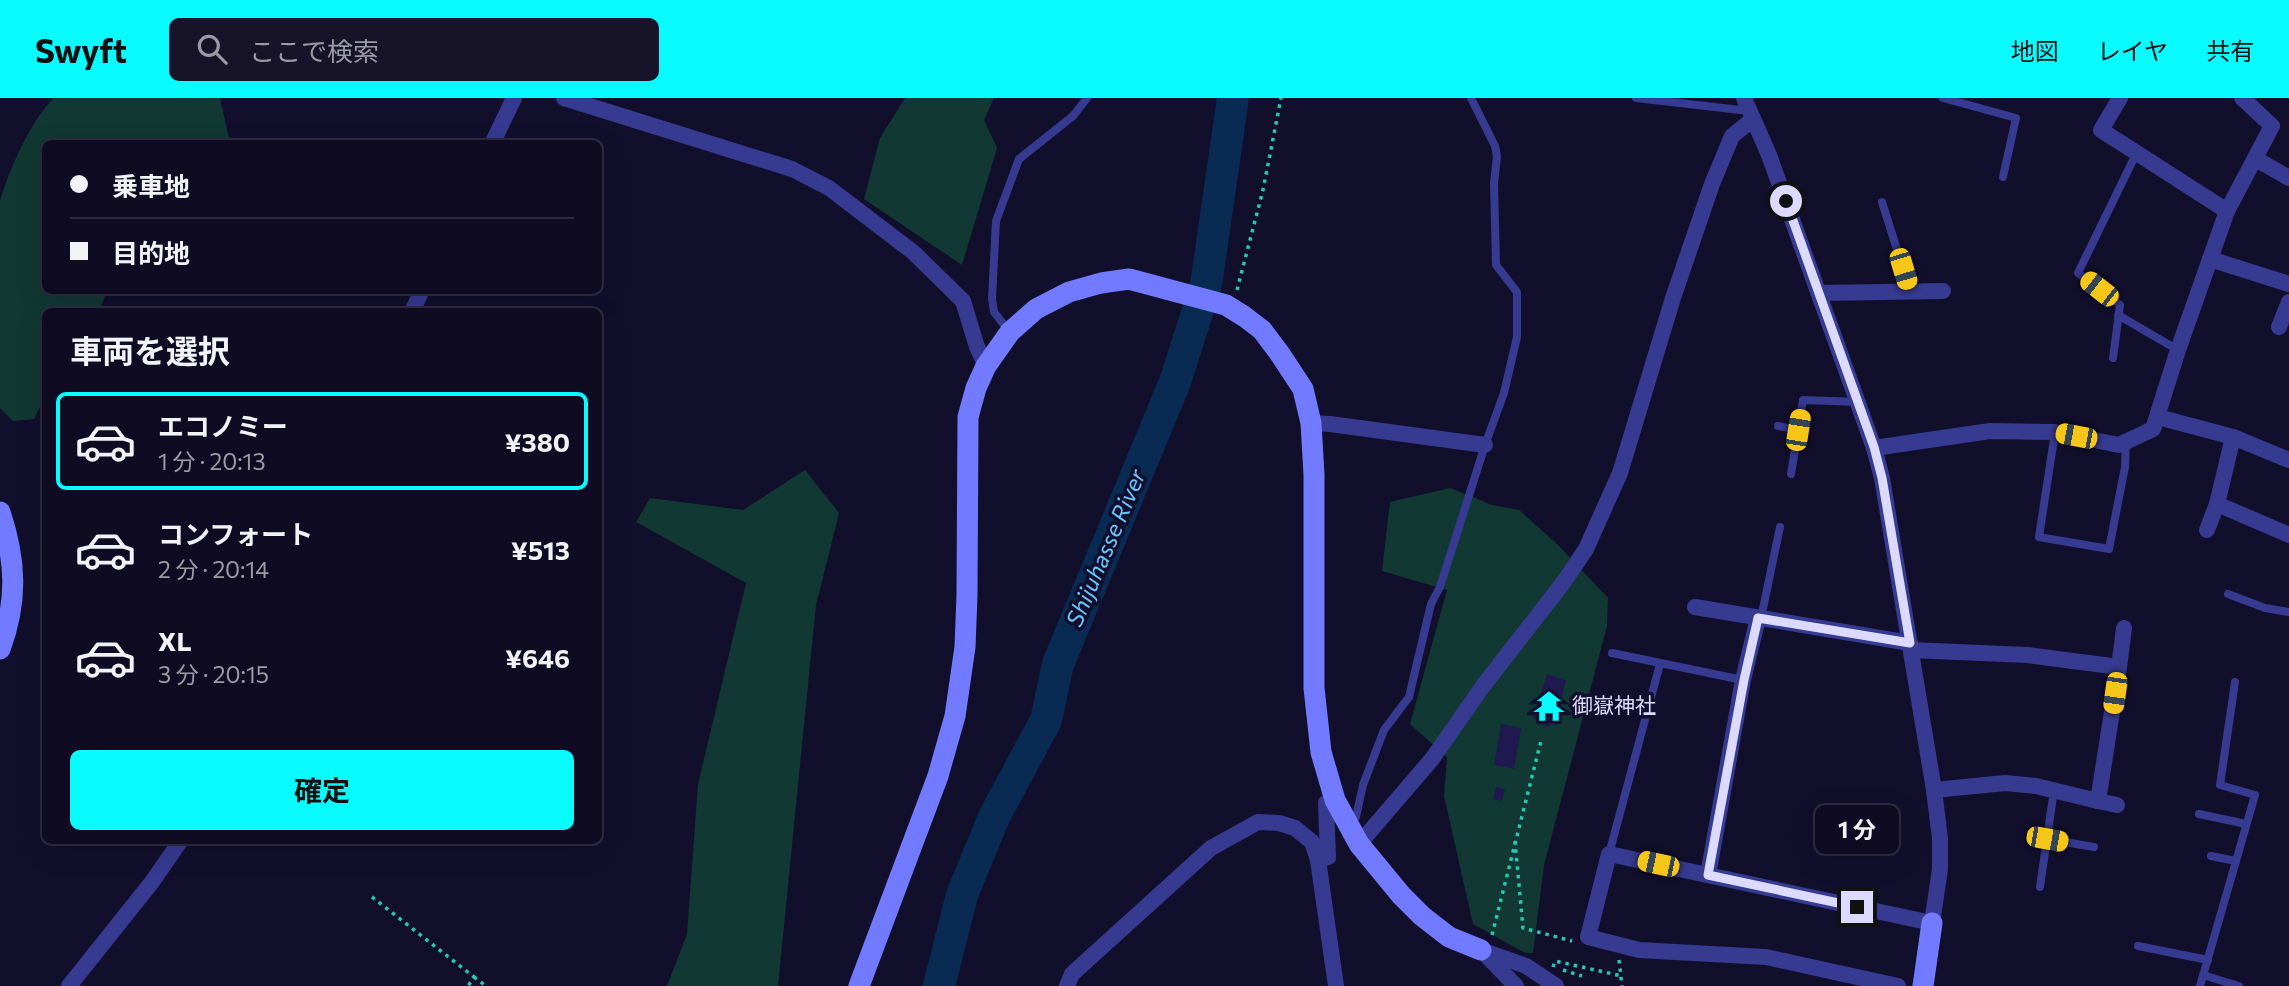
<!DOCTYPE html>
<html lang="ja">
<meta charset="utf-8">
<style>
body{margin:0;font-family:Commissioner,"Noto Sans JP",sans-serif;background:#17142a;color:#f1f3f6;height:100vh;display:flex;flex-direction:column;font-size:26px;white-space:nowrap}
*{box-sizing:border-box;margin:0}
p{font-size:23px;color:#9b9ba5}
.icon{flex:none;width:38px;height:38px;fill:none;stroke:currentColor;stroke-width:2;stroke-linecap:round;stroke-linejoin:round}
.map{position:relative;flex:1;overflow:hidden}
.side{position:absolute;left:42px;top:210px;width:560px;height:536px;display:flex;flex-direction:column;background:#0e0b22;border-radius:10px;box-shadow:0 7px 28px #0002,0 0 0 2px #2e2b40}
.side>*{flex:none}
.top-card{position:absolute;left:42px;top:42px;width:560px;height:154px;border-radius:10px;box-shadow:0 7px 28px #0002,0 0 0 2px #2e2b40;display:grid;align-content:center;height:154px;padding:0 28px;background:#0e0b22}
.end{position:absolute;width:32px;height:32px;margin:-16px;border:9px solid #dcdbff;background:#111;box-shadow:0 0 0 4px #111}
.from{border-radius:50%}
.bubble{position:absolute;height:49px;border-radius:10px;background:#0e0b22;box-shadow:0 7px 28px #0002,0 0 0 2px #2e2b40;font-size:23px;font-weight:700;line-height:49px;text-align:center}
.car{position:absolute;width:21px;height:42px;margin:-21px -10px;border-radius:9px;box-shadow:0 0 5px 2px #0007;background:linear-gradient(#f5c518 24%,#345 0 40%,#f5c518 0 76%,#345 0 86%,#f5c518 0)}
.top-card b{display:flex;align-items:center;gap:24px;height:66px;font-size:26px}
.top-card b+b{border-top:2px solid #2e2b40}
.top-card i{width:18px;height:18px;background:#f1f3f6}
ul{padding:0;list-style:none}
li{display:flex;align-items:center;gap:21px;height:98px;margin:0 14px 10px;padding:0 14px;border:4px solid transparent;border-radius:10px}
li div{flex:1}
li b{display:block;font-size:26px}
li em{font-style:normal;font-weight:700}
li.active{border-color:#07fbff}
li>.icon{width:63px;height:63px;stroke-width:1.5}
h2{padding:0 28px;font-size:32px;line-height:84px}
.primary-button{display:flex;gap:14px;margin-top:auto;padding:14px 28px}
.primary-button a{flex:1;height:80px;border-radius:10px;background:#07fbff;color:#111;font-size:28px;font-weight:700;line-height:80px;text-align:center}
header{display:flex;align-items:center;gap:42px;box-sizing:border-box;height:98px;padding:0 35px;background:#07fbff;color:#111}
header strong{font-size:33px}
nav{display:flex;gap:38px;margin-inline-start:auto;font-size:24px}
.search{width:490px;height:63px;background:#17142a;display:flex;align-items:center;gap:18px;box-sizing:border-box;padding:0 24px;border-radius:10px;color:#9b9ba5;font-size:26px}
.map>svg:first-child{display:block}
</style>
<header>
<strong>Swyft</strong>
<div class="search"><svg class="icon" aria-label="search" viewBox="0 0 24 24"><circle cx="10" cy="10" r="6"/><path d="M15 15l6 6"/></svg>ここで検索</div>
<nav><a>地図</a><a>レイヤ</a><a>共有</a></nav>
</header>
<div class="map">
<svg width="2289" height="888" viewBox="0 0 2289 888">
<rect width="100%" height="100%" fill="#120f2d"/>
<g fill="#113833">
<path d="M 54,0 L 220,0 L 230,45 L 46,46 L 46,192 L 107,193 L 99,213 L 46,214 L 45,299 L 34,321 L 13,323 L 0,310 L 0,103 C 9,72 31,22 54,0 Z"/>
<polygon points="905,0 994,0 984,22 997,50 962,167 864,101 880,40"/>
<polygon points="805,372 839,415 816,507 778,888 667,888 687,836 698,686 746,485 636,424 650,400 743,412"/>
<polygon points="1450,390 1492,407 1519,412 1557,446 1608,500 1607,528 1544,767 1533,855 1525,855 1473,826 1444,698 1447,659 1410,626 1447,492 1382,473 1390,404"/>
</g>
<g fill="none" stroke-linecap="round" stroke-linejoin="round">
<polyline stroke="#082a53" stroke-width="32" points="939,888 962,797 994,719 1046,622 1058,566 1175,284 1206,187 1233,0"/>
</g>
<g fill="#201950">
<polygon points="1547,576 1566,582 1556,627 1550,625 1550,629 1538,626 1539,622 1533,621"/>
<polygon points="1501,626 1521,630 1514,671 1494,667"/>
<polygon points="1496,689 1505,691 1502,703 1493,701"/>
</g>
<g fill="none" stroke-linecap="round" stroke-linejoin="round">
<g stroke="#26c9b1" stroke-width="3.5" stroke-dasharray="3.5 5" stroke-linecap="butt">
<polyline points="1237,192 1263,92 1281,0"/>
<polyline points="1515,743 1523,830 1572,843"/>
<polyline points="372,799 474,879 468,888"/>
<polyline points="1492,837 1541,643"/>
<polyline points="1619,862 1622,888"/>
<polyline points="1553,869 1555,863 1622,878"/>
<polyline points="1563,872 1582,878"/>
<polyline points="474,879 486,888"/>
</g>
<g stroke="#363a90" stroke-width="8">
<polyline points="1636,0 1749,13"/>
<polyline points="1943,0 2016,20 2003,79"/>
<polyline points="1882,104 1910,193"/>
<polyline points="2118,217 2178,252"/>
<polyline points="1008,232 994,214 992,201 996,123 1019,61 1073,18 1087,0"/>
<polyline points="2113,260 2120,207 2078,175 2137,54"/>
<polyline points="1778,328 1798,332"/>
<polyline points="2055,334 2039,439 2109,451 2125,369 2126,343"/>
<polyline points="1791,376 1803,302 1858,304"/>
<polyline points="2228,496 2265,510 2289,514"/>
<polyline points="1761,520 1780,429"/>
<polyline points="1612,555 1743,582"/>
<polyline points="2199,716 2246,726"/>
<polyline points="1351,726 1356,719 1363,687 1384,632 1409,599 1431,506 1440,489 1485,347 1504,295 1517,239 1517,194 1496,167 1494,85 1497,58 1495,48 1471,0"/>
<polyline points="2047,741 2094,749"/>
<polyline points="1609,756 1660,566"/>
<polyline points="2211,758 2236,763"/>
<polyline points="2040,789 2054,692"/>
<polyline points="2138,848 2208,862"/>
<polyline points="2203,877 2239,888"/>
<polyline points="2200,888 2255,697 2220,687 2235,584"/>
</g>
<g stroke="#363a90" stroke-width="16">
<polyline points="564,0 792,71 829,90 913,154 963,203 977,249 986,268"/>
<polyline points="1744,0 1769,57 1874,350 1882,380 1934,692 1940,740 1940,771 1932,825 1609,756 1588,839 1639,852 1766,859 1898,888"/>
<polyline points="2120,0 2101,32 2227,113"/>
<polyline points="492,46 514,0"/>
<polyline points="2256,61 2289,80"/>
<polyline points="2210,161 2289,186"/>
<polyline points="1819,195 1943,193"/>
<polyline points="412,214 422,192"/>
<polyline points="2279,229 2289,204"/>
<polyline points="2158,319 2233,339 2217,406 2207,432"/>
<polyline points="1311,325 1330,326 1485,347"/>
<polyline points="2233,339 2289,362"/>
<polyline points="1874,350 1990,333 2055,334 2119,347 2153,331 2178,252 2227,113 2272,28 2242,0"/>
<polyline points="2217,406 2289,437"/>
<polyline points="1695,509 1910,545"/>
<polyline points="1911,552 2027,557 2119,569 2098,703 2036,688 2005,685 1934,692"/>
<polyline points="2119,569 2124,530"/>
<polyline points="2098,703 2117,707"/>
<polyline points="1359,746 1432,661 1483,588 1563,485 1586,451 1620,375 1673,200 1712,86 1732,38 1752,22"/>
<polyline points="1318,762 1328,759 1326,705 1335,702"/>
<polyline points="1708,777 1743,582 1758,520"/>
<polyline points="1481,852 1526,868 1556,888"/>
<polyline points="1483,854 1516,888"/>
<polyline points="69,888 152,784 181,742"/>
<polyline points="1067,888 1072,876 1211,750 1258,724 1279,725 1295,730 1312,744 1318,762 1336,888"/>
</g>
<g stroke="#727bff" stroke-width="21">
<path d="M 0,414 C 16,462 18,503 0,551"/>
<polyline points="859,888 938,678 955,618 965,549 967,497 968,319 976,290 986,268 1010,234 1036,211 1069,194 1101,185 1129,181 1226,207 1245,219 1262,232 1280,256 1303,291 1311,325 1314,377 1314,590 1321,654 1335,702 1359,746 1401,797 1422,818 1449,839 1481,852"/>
<polyline points="1923,888 1932,825"/>
</g>
</g>
<g fill="none" stroke-linecap="round" stroke-linejoin="round">
<polyline stroke="#dcdbff" stroke-width="9" points="1786,103 1874,349 1882,380 1910,545 1758,520 1744,582 1708,777 1857,809"/>
</g>
<defs>
<symbol id="temple-bare" viewBox="-9 -9 18 18"><path d="M0-6L5-2H3V0L6.5 2.5H4V6H1.5V3h-3V6H-4V2.5H-6.5L-3 0V-2H-5Z" fill="#07fbff" stroke="#120f2d" stroke-width="2.5" paint-order="stroke"/></symbol>
</defs>
<g fill-rule="evenodd">
<use href="#temple-bare" x="1527" y="586" width="44" height="44"/>
</g>
<g text-anchor="middle" stroke-width="7" stroke-linejoin="round" paint-order="stroke">
<g font-size="21" fill="#dcdbff" stroke="#120f2d" text-anchor="start">
<text x="1572" y="615">御嶽神社</text>
</g>
<g font-size="23" font-style="italic" fill="#69c6ff" stroke="#120f2d">
<text transform="translate(1106 450) rotate(-67)" y="8">Shijuhasse River</text>
</g>
</g>
</svg>
<i class="end from" style="left:1786px;top:103px"></i>
<i class="end" style="left:1857px;top:809px"></i>
<div class="bubble" style="left:1815px;top:707px;width:84px">1 分</div>
<i class="car" style="left:1903px;top:171px;rotate:163deg"></i>
<i class="car" style="left:2099px;top:191px;rotate:308deg"></i>
<i class="car" style="left:1798px;top:332px;rotate:9deg"></i>
<i class="car" style="left:2076px;top:338px;rotate:281deg"></i>
<i class="car" style="left:2115px;top:595px;rotate:188deg"></i>
<i class="car" style="left:2047px;top:741px;rotate:100deg"></i>
<i class="car" style="left:1658px;top:766px;rotate:282deg"></i>
<div class="top-card">
<b><i class="from"></i>乗車地</b>
<b><i></i>目的地</b>
</div>
<section class="side">
<h2>車両を選択</h2>
<ul>
<li class="active"><svg class="icon" aria-label="car" viewBox="0 0 24 24"><path d="M5 17H2v-5l4-1 3-4h7l3 4 3 1v5h-3M9 17h6M6 11h13"/><circle cx="7" cy="17" r="2"/><circle cx="17" cy="17" r="2"/></svg><div><b>エコノミー</b><p>1 分 · 20:13</p></div><em>¥380</em></li>
<li><svg class="icon" aria-label="car" viewBox="0 0 24 24"><path d="M5 17H2v-5l4-1 3-4h7l3 4 3 1v5h-3M9 17h6M6 11h13"/><circle cx="7" cy="17" r="2"/><circle cx="17" cy="17" r="2"/></svg><div><b>コンフォート</b><p>2 分 · 20:14</p></div><em>¥513</em></li>
<li><svg class="icon" aria-label="car" viewBox="0 0 24 24"><path d="M5 17H2v-5l4-1 3-4h7l3 4 3 1v5h-3M9 17h6M6 11h13"/><circle cx="7" cy="17" r="2"/><circle cx="17" cy="17" r="2"/></svg><div><b>XL</b><p>3 分 · 20:15</p></div><em>¥646</em></li>
</ul>
<div class="primary-button"><a>確定</a></div>
</section>
</div>
